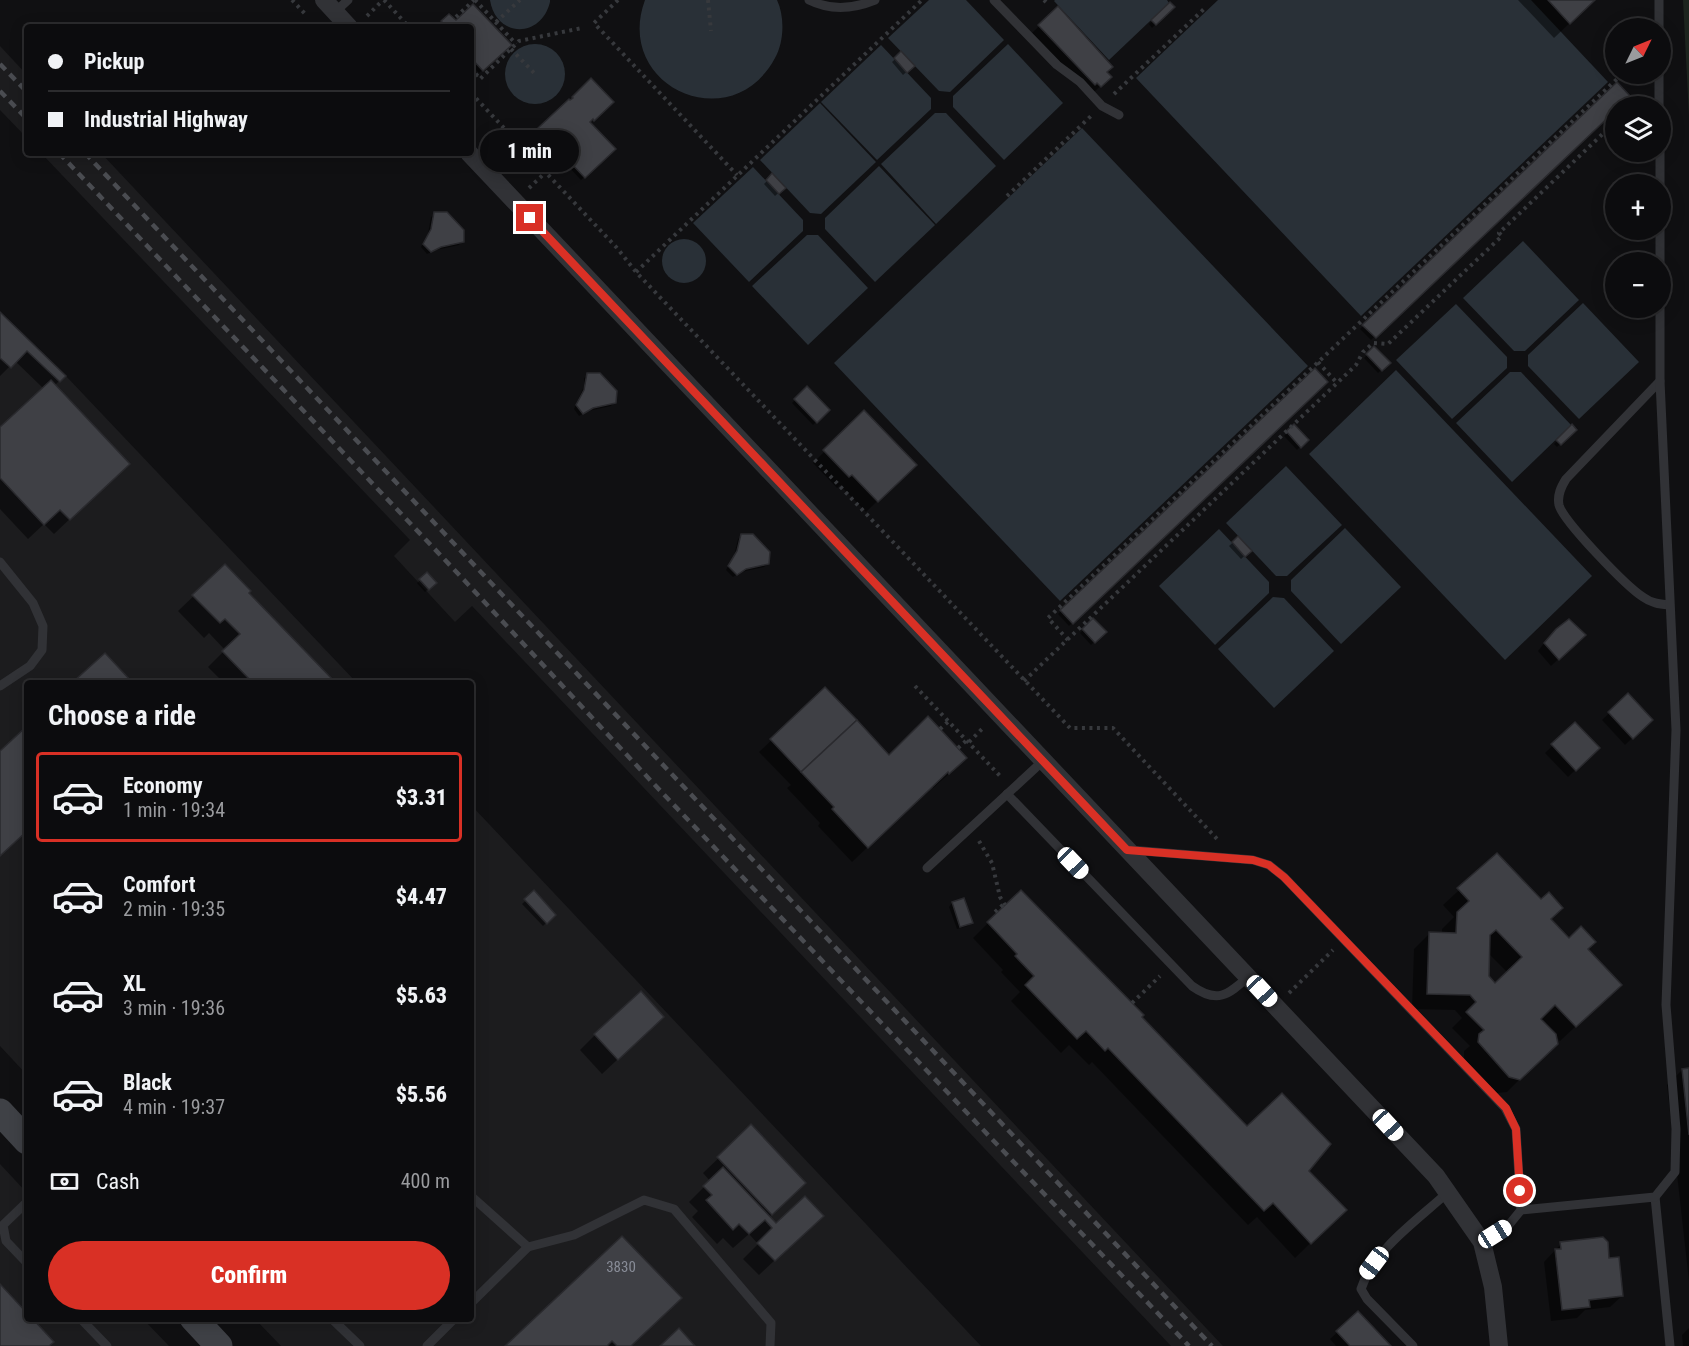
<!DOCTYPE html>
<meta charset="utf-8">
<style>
body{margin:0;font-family:"Roboto Condensed",sans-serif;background:#1a1a1c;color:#f1f3f6;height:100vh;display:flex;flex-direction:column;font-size:22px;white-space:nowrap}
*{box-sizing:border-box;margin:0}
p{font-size:20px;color:#9a9b9e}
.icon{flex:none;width:33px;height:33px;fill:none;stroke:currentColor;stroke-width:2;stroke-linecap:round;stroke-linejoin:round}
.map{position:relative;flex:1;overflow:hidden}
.side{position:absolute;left:24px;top:680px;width:450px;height:642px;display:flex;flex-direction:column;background:#0c0c0e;border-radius:6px;box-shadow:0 3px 15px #0003,0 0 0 2px #2c2c2e}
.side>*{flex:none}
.hud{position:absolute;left:24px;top:24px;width:450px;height:132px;border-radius:6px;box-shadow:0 3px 15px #0003,0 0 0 2px #2c2c2e;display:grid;align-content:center;height:132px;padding:0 24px;background:#0c0c0e}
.needle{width:39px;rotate:47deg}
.buttons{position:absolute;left:1605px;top:18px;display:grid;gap:12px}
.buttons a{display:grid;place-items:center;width:66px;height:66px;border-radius:50%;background:#0c0c0e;box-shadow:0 3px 15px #0003,0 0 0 2px #2c2c2e;font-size:30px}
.end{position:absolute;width:27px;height:27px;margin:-14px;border:8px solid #d93025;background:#fff;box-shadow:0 0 0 3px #fff}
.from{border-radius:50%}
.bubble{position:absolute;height:42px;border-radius:21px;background:#0c0c0e;box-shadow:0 3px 15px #0003,0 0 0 2px #2c2c2e;font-size:20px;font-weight:800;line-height:42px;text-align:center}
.car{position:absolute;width:18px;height:36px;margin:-18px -9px;border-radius:8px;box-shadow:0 0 4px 2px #0007;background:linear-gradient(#fff 24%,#345 0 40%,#fff 0 76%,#345 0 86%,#fff 0)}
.hud b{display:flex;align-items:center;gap:21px;height:57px;font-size:22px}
.hud b+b{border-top:2px solid #2c2c2e}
.hud i{width:15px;height:15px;background:#f1f3f6}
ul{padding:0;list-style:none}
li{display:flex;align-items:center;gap:18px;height:90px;margin:0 12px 9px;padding:0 12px;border:3px solid transparent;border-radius:6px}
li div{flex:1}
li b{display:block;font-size:22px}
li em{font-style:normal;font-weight:800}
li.on{border-color:#d93025}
li>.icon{width:54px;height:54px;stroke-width:1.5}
h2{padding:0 24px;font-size:27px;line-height:72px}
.pay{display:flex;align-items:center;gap:15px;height:66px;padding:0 24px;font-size:22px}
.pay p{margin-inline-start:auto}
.cta{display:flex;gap:12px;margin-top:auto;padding:12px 24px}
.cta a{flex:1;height:69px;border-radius:36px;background:#d93025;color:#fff;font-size:24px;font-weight:800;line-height:69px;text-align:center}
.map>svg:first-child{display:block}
</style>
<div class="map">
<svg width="1689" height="1346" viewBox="0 0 1689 1346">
<rect width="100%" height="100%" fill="#101012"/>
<g fill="#1c1c1e">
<polygon points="0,46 27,75 27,138 0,110"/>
<polygon points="41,153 101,153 1223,1346 1171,1346 472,606 455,622 394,556 410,540"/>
<polygon points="0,312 66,376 356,682 27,682 27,1075 0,1046"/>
<polygon points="471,805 981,1346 281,1346 255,1319 471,1318"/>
<polygon points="0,1164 27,1193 27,1318 143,1319 169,1346 0,1346"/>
</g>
<polygon fill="#1d241e" points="1683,0 1689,0 1689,116"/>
<g fill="#293037">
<path d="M 490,0 L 550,0 L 550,2 C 541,39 496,38 490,0 Z"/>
<path d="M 645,0 L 777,0 C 785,17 784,42 775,58 C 731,140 613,86 645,0 Z"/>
<polygon points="929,0 966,0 1004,40 950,92 939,91 888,38"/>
<polygon points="1055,0 1167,0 1169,3 1109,60 1054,1"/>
<polygon points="1218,0 1531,0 1608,82 1361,316 1136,78"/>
<circle cx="535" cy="74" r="30"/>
<polygon points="1008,44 1063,103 1004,160 953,107 953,96"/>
<polygon points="881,45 931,98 931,109 877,160 821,102"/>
<polygon points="820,103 876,162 821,214 810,213 760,160"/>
<polygon points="935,113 946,113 996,166 936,224 881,164"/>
<polygon points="1082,128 1308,366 1060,601 834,363"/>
<polygon points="879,166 935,225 875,282 825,229 825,218"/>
<polygon points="753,167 803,220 803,231 749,282 693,223"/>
<polygon points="807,235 818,235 868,288 808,345 752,286"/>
<circle cx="684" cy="261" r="22"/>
<polygon points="1523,241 1579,300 1525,351 1514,351 1463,298"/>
<polygon points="1583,303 1639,362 1579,419 1528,366 1528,355"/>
<polygon points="1456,304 1507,357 1507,368 1452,419 1396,360"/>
<polygon points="1396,370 1592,576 1505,660 1309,454"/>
<polygon points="1510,372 1521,372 1571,425 1512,482 1456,423"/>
<polygon points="1286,466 1342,525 1287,576 1276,576 1226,523"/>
<polygon points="1345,528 1401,587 1341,644 1291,591 1291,580"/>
<polygon points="1219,529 1269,582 1269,593 1215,645 1159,586"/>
<polygon points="1273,597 1284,598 1334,651 1274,708 1218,649"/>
</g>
<g fill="#0007" fill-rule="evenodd">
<polygon points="1518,0 1594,0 1554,38"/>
<polygon points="1170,4 1173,7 1152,28 1149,24"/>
<polygon points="473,6 510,45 479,73 471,65 471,27 441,27 439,25 449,16 455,22"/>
<polygon points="1058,8 1110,77 1093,93 1087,91 1032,33"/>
<polygon points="901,54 913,66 903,75 892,62"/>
<polygon points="591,80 612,102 589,123 613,149 581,180 536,132"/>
<polygon points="1617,85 1628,96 1371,340 1360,329"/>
<polygon points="772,176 784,188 775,196 764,184"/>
<polygon points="435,214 462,241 459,245 436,250 427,254 421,247 428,234 431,217"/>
<polygon points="0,314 64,376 54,386 112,479 54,534 44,524 28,539 0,509 0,429 44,389 15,361 0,376"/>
<polygon points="1374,348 1389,363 1378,373 1364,358"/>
<polygon points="1315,370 1326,382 1069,626 1058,614"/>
<polygon points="588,375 614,402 611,406 588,411 579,416 574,409 584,386 584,378"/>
<polygon points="807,388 828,410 813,425 792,403"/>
<polygon points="864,412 903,476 866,512 840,485 837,488 813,463"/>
<polygon points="1294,426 1307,440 1297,450 1284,436"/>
<polygon points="1572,427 1575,430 1557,447 1554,444"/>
<polygon points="741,536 768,564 764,567 741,572 733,577 726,570 734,556 738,539"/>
<polygon points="1238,538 1250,551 1241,559 1229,546"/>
<polygon points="225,566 247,593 333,682 223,682 208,667 225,650 209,633 204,638 178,611"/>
<polygon points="427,574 435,583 425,592 417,583"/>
<polygon points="1093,620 1104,632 1091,645 1080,633"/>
<polygon points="1584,635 1551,666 1538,651 1548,638"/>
<polygon points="105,655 130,682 75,682"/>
<polygon points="825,689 889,757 928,718 950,773 933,788 932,786 852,862 818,826 820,823 787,788 791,785 759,752"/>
<polygon points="1628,695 1651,720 1625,745 1602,720"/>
<polygon points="1575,724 1598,748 1568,777 1545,753"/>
<path d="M 1497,855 L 1569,940 L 1586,949 L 1604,1000 L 1560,1041 L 1555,1036 L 1556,1043 L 1507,1092 L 1497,1093 L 1464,1058 L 1464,1051 L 1470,1046 L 1452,1028 L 1462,1018 L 1455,1010 L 1412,1009 L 1414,949 L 1429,934 L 1442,934 L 1442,929 L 1454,917 L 1443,905 ZM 1488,953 L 1508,973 L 1495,985 L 1488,977 Z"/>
<polygon points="534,893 554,915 543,926 522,904"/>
<polygon points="952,903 971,922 968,926 957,929 949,907"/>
<polygon points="988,923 1140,1017 1247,1128 1307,1171 1329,1225 1295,1258 1257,1217 1248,1225 1092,1062 1089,1065 1069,1045 1061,1053 1011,1001 1020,992 1001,972 1003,970 973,938"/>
<polygon points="647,1032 602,1074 580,1050 595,1035"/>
<polygon points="1689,1069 1689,1281 1667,1085 1682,1070"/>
<polygon points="751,1127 789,1198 768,1218 776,1226 806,1231 759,1275 743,1259 758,1244 749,1234 733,1248 723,1238 717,1244 692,1217 698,1211 689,1202 710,1181 703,1173"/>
<polygon points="622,1238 630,1346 507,1346"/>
<polygon points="1561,1244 1608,1259 1622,1296 1610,1307 1585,1310 1577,1318 1551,1321 1544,1262"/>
<polygon points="1358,1313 1389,1346 1336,1346 1330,1339"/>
<polygon points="1689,1328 1689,1346 1683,1346 1682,1335"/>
</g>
<g fill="#3f4045" stroke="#2a2a2e" stroke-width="1.5" fill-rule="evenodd">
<polygon points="1548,0 1595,0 1570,24"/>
<polygon points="1170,2 1175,7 1156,25 1151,20"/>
<polygon points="473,4 512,45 483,71 471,58 471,27 447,27 441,21 449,14 456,20"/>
<polygon points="1058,6 1113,67 1107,72 1112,77 1101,87 1097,83 1095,85 1038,25"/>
<polygon points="901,51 915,66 907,73 894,58"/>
<polygon points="591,78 614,102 594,121 593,119 590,122 616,149 585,178 538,128 569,99 570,100 573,98 572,97"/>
<polygon points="1617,82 1630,96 1619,106 1616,106 1616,110 1376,338 1362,325"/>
<polygon points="772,173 786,188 779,194 766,180"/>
<polygon points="434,212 447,212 464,230 464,242 441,247 431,252 423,244 431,229"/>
<polygon points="0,312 66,376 60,382 27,351 11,368 0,358"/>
<polygon points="1374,346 1391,363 1382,371 1366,354"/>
<polygon points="1315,368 1328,382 1073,624 1060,610"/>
<polygon points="587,373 600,373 617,391 616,403 593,408 583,414 576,405 584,390"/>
<polygon points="51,380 130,464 70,520 60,510 44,525 0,478 0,427"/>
<polygon points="807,386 830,410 817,423 794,399"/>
<polygon points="864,410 917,465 878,502 852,475 849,477 823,450"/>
<polygon points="1294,424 1309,440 1301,448 1286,431"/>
<polygon points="1572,424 1577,430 1561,445 1556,440"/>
<polygon points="741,534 753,534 770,552 769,564 746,569 737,575 728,566 737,551"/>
<polygon points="1238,536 1252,551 1245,557 1232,542"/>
<polygon points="225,564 251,591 249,593 335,682 252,682 222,651 240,634 225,619 220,623 192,595"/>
<polygon points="427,572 437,583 429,590 419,579"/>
<polygon points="1093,618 1107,632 1095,643 1082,629"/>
<polygon points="1569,619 1586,635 1559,660 1544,643 1556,629"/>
<polygon points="105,653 132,682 73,682"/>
<polygon points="825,687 857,720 801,772 770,739"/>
<polygon points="1628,693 1653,720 1633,739 1608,712"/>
<polygon points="928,716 967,758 949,774 948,772 868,848 832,809 834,807 801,772 857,720 889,755"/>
<polygon points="1575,722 1600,748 1576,771 1551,744"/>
<polygon points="27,726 27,831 0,856 0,751"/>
<path d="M 1497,853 L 1541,899 L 1549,892 L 1563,908 L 1551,919 L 1569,938 L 1581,926 L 1596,942 L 1588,949 L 1622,985 L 1576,1027 L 1555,1005 L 1541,1019 L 1556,1034 L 1558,1044 L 1520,1080 L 1509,1077 L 1478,1042 L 1479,1034 L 1484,1030 L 1466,1012 L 1476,1002 L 1470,995 L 1427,994 L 1429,932 L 1456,933 L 1457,912 L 1469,901 L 1457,888 ZM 1496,930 L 1522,957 L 1495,983 L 1489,976 L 1490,935 Z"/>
<polygon points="534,890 556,915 547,924 524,899"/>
<polygon points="1021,890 1144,1015 1142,1017 1247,1126 1282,1093 1331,1144 1309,1171 1347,1210 1311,1244 1273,1203 1264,1211 1108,1048 1105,1051 1086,1031 1077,1039 1025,985 1034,976 1015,956 1017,954 987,922"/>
<polygon points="964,898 973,923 960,927 952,902"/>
<polygon points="641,991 664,1017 618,1060 594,1034"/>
<polygon points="1689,1068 1689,1135 1682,1069"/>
<polygon points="751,1124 806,1183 772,1215 717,1157"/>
<polygon points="723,1167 776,1223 805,1196 824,1216 775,1261 757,1243 772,1228 765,1220 749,1234 739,1224 733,1230 706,1200 712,1195 703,1186"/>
<polygon points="622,1236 682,1298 631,1346 617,1346 612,1341 607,1346 505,1346"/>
<polygon points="1603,1237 1608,1242 1609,1258 1619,1257 1623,1296 1589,1300 1590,1307 1562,1310 1555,1249 1561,1249 1560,1242"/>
<polygon points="0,1284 27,1313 27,1318 32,1318 54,1342 49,1346 0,1346"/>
<polygon points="1358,1311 1391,1346 1350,1346 1336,1331"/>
<polygon points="679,1328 695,1346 660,1346"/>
</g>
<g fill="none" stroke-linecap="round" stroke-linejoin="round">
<g stroke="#37393d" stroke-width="4" stroke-dasharray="3 4.5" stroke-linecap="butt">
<polyline points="292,0 307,16"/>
<polyline points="384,0 409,27"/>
<polyline points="475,0 516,44"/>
<polyline points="618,0 594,23 737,175"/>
<polyline points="708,0 711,31"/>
<polyline points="1044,0 1046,2"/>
<polyline points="367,16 383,0"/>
<polyline points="456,17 474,0"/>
<polyline points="496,22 520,0"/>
<polyline points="511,49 536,75"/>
<polyline points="471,68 480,79 519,41 582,28"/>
<polyline points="471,81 477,75"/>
<polyline points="471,93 617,248 636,272 1070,728 1113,728 1218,840"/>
<polyline points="1114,94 1204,9"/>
<polyline points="529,188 564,155"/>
<polyline points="1007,196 1091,116"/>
<polyline points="636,272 922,0"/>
<polyline points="1318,362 1337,383"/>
<polyline points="1068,640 1048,618 1617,79"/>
<polyline points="1024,681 1356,365 1363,352 1373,343 1388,344 1502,236 1499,233 1613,124"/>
<polyline points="915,686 1001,777"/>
<polyline points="940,729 949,721"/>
<polyline points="969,742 983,728"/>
<polyline points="958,748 967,740"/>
<polyline points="979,841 992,863 1000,897 1005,905"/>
<polyline points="995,912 1004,904"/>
<polyline points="1289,993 1333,950"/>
<polyline points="1132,1003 1160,976"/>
</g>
<g stroke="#313236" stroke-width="9">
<path d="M 809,0 C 831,11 853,9 875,0"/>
<polyline points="994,0 1057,65 1080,82 1102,106 1119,115"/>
<polyline points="1659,0 1659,28"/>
<polyline points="335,12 348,0"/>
<polyline points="1659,74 1659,106"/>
<polyline points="1660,152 1660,184"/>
<polyline points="1660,230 1660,262"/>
<path d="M 1660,381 L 1566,479 C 1561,487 1557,495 1559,505 C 1563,521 1627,587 1643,597 C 1651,603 1659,604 1669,605"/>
<polyline points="0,562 33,603 43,626 42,650 30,666 0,686"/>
<path d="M 1007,794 L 1192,986 C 1217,1004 1228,995 1248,977"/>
<polyline points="1130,850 1253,860 1269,865 1284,877 1505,1108 1516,1129 1521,1210 1508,1226 1482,1242"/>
<polyline points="927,868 1044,760"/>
<polyline points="471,1196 528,1247"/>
<polyline points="1655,1197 1670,1346"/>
<polyline points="27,1202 3,1225 6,1241 27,1263"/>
<polyline points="1521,1210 1655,1197 1675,1172 1676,1129 1666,1005 1676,730 1660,381 1660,308"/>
<polyline points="471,1303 528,1247 574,1235 644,1200 674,1209 771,1323 770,1346"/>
<polyline points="80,1318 107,1346"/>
<polyline points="331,1318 360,1346"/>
<polyline points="427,1346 455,1318"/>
<path d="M 1413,1346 L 1367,1299 L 1361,1289 C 1374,1249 1418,1220 1448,1192"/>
</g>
<g stroke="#313236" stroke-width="18">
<polyline points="324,0 349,27"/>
<polyline points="469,153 1436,1176 1482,1242 1493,1287 1499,1346"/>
</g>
<g stroke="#3f4146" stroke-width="27">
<polyline points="0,1112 27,1141"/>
<polyline points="193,1318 219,1346"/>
</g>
<g stroke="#4a4c51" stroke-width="4.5" stroke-dasharray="8 6" stroke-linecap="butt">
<polyline points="0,64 27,92"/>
<polyline points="0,91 27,119"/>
<polyline points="59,153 464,580 652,782 1189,1346"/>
<polyline points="85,153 1212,1346"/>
</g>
</g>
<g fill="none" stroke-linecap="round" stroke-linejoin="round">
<polyline stroke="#d93025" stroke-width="8" points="530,218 1127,850 1253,860 1269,865 1284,877 1506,1108 1516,1129 1520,1191"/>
</g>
<g text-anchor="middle" stroke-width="4.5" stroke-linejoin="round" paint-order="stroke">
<g font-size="15" fill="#888c97">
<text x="621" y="1272">3830</text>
</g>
</g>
</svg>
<div class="buttons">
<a><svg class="needle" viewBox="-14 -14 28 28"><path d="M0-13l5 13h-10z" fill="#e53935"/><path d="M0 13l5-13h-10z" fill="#9a9b9e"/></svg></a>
<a><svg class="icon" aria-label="layers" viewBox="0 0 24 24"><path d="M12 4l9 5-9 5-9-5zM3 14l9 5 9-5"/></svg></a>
<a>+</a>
<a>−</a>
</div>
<i class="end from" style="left:1520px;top:1191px"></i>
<i class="end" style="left:530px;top:218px"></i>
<div class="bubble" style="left:480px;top:130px;width:99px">1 min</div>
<i class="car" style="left:1073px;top:863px;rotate:136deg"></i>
<i class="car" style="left:1262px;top:991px;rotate:137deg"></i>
<i class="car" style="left:1388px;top:1125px;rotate:137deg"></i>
<i class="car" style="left:1495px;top:1234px;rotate:58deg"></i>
<i class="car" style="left:1374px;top:1263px;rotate:217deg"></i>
<div class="hud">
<b><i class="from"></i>Pickup</b>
<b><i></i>Industrial Highway</b>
</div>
<section class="side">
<h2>Choose a ride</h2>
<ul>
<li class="on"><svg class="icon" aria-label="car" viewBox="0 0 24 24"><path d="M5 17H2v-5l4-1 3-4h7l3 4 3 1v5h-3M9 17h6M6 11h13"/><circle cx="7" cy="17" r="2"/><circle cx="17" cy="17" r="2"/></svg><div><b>Economy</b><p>1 min · 19:34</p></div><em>$3.31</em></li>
<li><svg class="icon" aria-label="car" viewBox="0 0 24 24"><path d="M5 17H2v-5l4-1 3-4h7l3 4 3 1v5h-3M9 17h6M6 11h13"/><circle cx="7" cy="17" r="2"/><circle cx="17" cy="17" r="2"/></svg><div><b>Comfort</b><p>2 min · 19:35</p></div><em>$4.47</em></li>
<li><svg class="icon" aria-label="car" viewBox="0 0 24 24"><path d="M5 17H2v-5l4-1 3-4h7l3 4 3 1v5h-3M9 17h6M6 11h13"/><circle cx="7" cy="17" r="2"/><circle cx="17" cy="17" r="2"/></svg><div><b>XL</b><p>3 min · 19:36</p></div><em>$5.63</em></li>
<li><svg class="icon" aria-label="car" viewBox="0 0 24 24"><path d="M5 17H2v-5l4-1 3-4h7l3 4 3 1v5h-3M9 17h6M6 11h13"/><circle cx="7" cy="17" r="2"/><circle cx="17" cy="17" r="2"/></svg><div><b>Black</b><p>4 min · 19:37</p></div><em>$5.56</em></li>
</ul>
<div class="pay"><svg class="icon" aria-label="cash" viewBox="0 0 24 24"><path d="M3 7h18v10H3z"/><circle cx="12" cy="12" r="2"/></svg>Cash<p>400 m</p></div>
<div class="cta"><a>Confirm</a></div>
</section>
</div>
